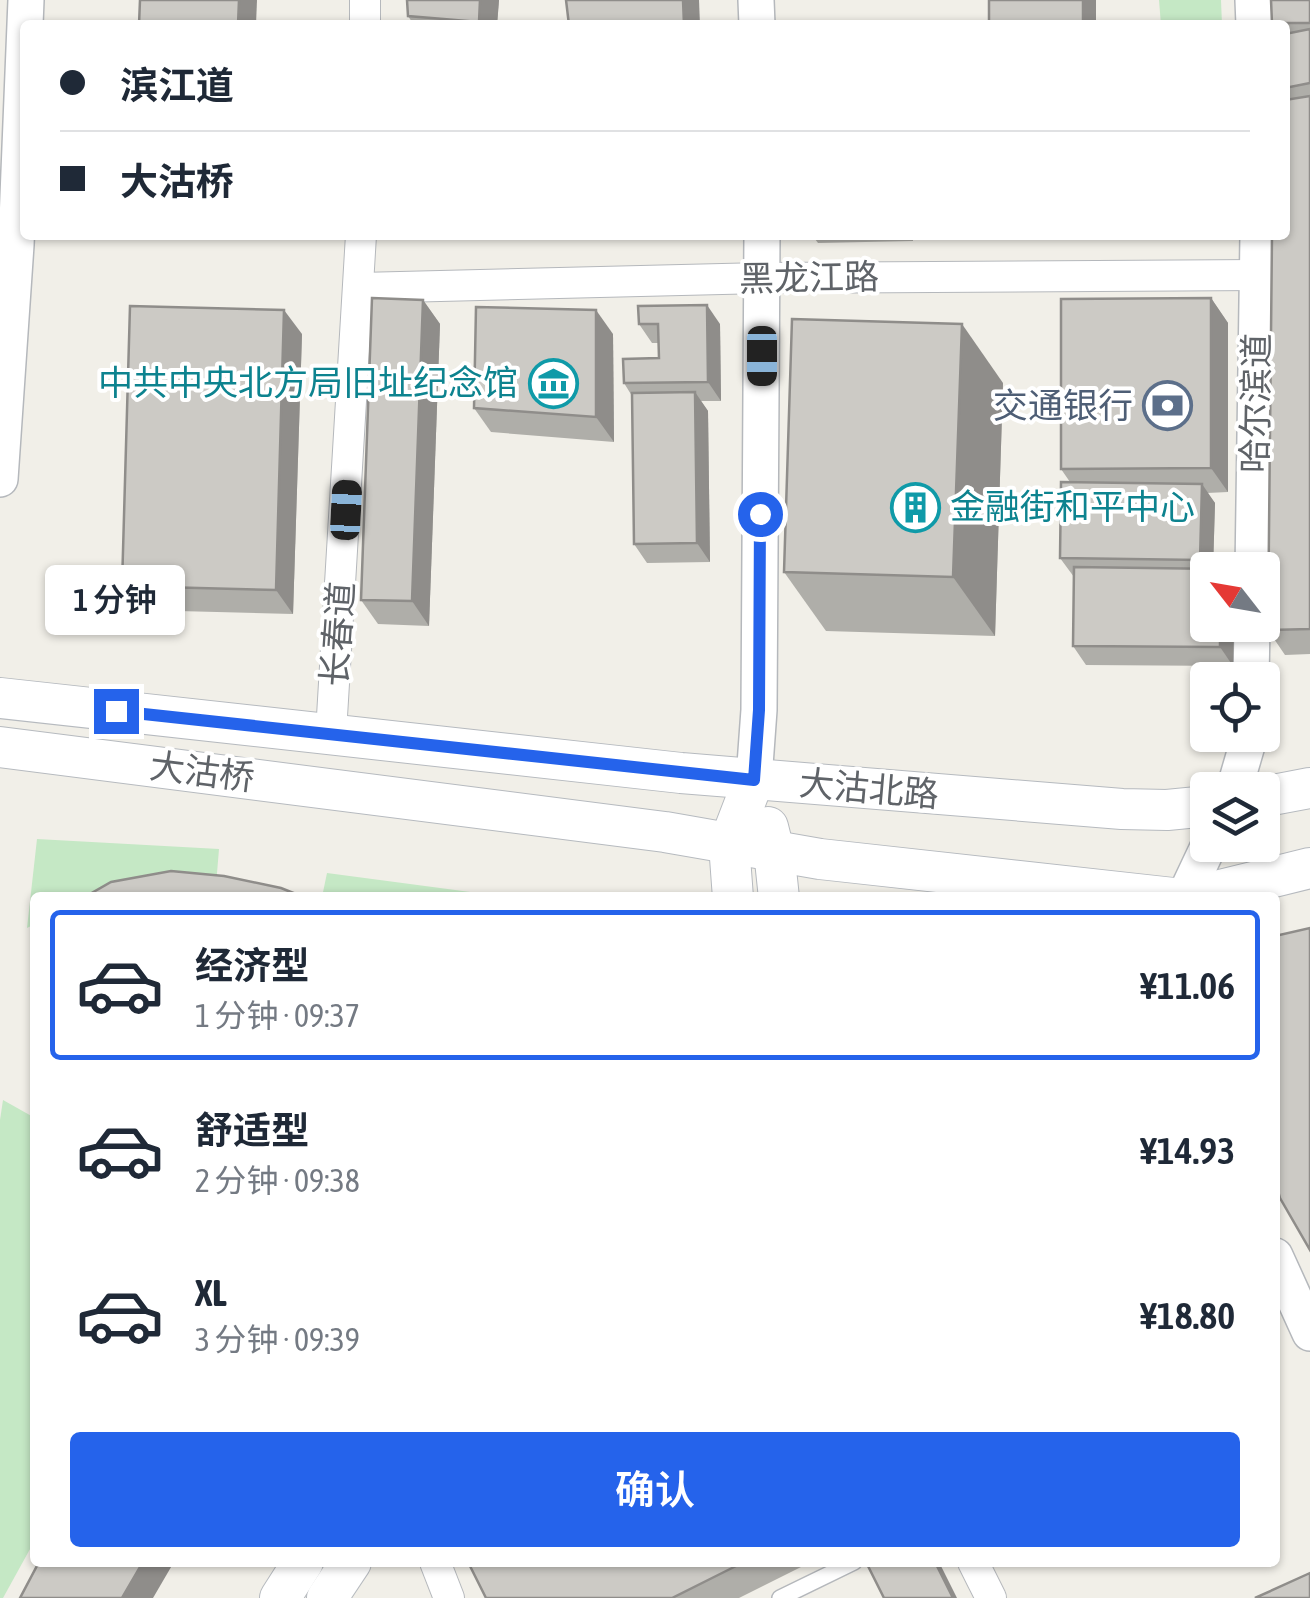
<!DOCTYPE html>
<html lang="zh">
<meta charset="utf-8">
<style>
body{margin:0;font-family:"Asap Condensed","Noto Sans SC",sans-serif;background:#f6f6f7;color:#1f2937;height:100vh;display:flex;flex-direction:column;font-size:38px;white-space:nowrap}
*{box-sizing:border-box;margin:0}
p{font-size:32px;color:#747a83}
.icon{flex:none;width:55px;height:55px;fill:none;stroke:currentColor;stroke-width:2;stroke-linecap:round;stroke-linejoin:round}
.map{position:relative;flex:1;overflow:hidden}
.side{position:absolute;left:30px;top:892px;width:1250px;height:675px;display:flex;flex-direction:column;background:#fff;border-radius:10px;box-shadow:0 2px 8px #0004}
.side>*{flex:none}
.hud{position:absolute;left:20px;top:20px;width:1270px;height:220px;border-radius:10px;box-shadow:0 2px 8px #0004;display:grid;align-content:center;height:220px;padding:0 40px;background:#fff}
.needle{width:65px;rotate:301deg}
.controls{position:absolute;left:1190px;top:552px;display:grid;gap:20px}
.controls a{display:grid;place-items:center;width:90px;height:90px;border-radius:10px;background:#fff;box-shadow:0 2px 8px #0004;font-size:50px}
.end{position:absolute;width:45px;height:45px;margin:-22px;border:12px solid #2563eb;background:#fff;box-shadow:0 0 0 5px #fff}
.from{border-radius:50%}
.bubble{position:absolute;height:70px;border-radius:10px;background:#fff;box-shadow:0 2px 8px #0004;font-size:32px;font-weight:600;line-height:70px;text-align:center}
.car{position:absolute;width:30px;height:60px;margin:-30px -15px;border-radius:12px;box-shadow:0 0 8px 2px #0007;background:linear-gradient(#222 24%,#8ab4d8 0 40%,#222 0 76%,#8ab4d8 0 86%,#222 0)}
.hud b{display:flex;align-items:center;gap:35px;height:95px;font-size:38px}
.hud b+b{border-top:2px solid #e0e1e3}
.hud i{width:25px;height:25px;background:#1f2937}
ul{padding:18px 0 0;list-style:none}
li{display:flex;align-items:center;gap:30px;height:150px;margin:0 20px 15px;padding:0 20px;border:5px solid transparent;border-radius:10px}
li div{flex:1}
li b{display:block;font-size:38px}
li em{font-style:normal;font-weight:600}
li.selected{border-color:#2563eb}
li>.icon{width:90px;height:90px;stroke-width:1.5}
.primary-button{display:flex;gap:20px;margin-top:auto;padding:20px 40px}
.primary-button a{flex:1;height:115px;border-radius:10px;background:#2563eb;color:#fff;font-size:40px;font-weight:600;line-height:115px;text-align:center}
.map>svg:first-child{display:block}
</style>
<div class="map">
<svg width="1310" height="1598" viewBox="0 0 1310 1598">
<rect width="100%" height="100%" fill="#f1efe8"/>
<g fill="#c5e8c5">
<polygon points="1159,0 1221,0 1222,25 1161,25"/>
<polygon points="37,839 219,849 216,885 103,897 35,898 35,924 27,928"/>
<polygon points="327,873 508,897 322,897"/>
<polygon points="3,1100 35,1118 35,1540 3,1598 0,1598 0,1120"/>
</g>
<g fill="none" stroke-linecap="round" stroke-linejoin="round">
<defs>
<polyline id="service" points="780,1598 854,1562"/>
<g id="minor">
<polyline points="365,25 365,0"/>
<polyline points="360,288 763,278 1259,275"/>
<polyline points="331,733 361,235"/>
<polyline points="435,1562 449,1598"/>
<polyline points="973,1562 991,1598"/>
</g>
<g id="tertiary">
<polyline points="756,0 757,25"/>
<polyline points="1253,0 1254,25"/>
<polyline points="0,479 16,245 26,0"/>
<polyline points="1253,570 1258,235"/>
<polyline points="1251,680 1252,625"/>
<polyline points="754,779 759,710 762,235"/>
<polyline points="1234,790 1250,735"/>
<polyline points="1184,898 1209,845"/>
<polyline points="1275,1256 1310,1333"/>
</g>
<g id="secondary">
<polyline points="0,698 681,773 1122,809 1167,810 1208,806"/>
<polyline points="0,747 665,832 820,859 1173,898"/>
<polyline points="1262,797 1310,788"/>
<polyline points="768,827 774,851 779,898"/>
<polyline points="733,898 729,844 754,779"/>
<polyline points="1188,898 1310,868"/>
<polyline points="280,1598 303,1562"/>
<polyline points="327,1598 351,1562"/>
</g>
</defs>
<use href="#service" stroke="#b5b8bc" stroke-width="18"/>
<use href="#minor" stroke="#b5b8bc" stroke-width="32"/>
<use href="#tertiary" stroke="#b5b8bc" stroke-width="38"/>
<use href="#secondary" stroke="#b6babf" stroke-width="42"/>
<use href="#service" stroke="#fff" stroke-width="15"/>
<use href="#minor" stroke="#fff" stroke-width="30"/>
<use href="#tertiary" stroke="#fff" stroke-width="35"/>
<use href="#secondary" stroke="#fff" stroke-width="40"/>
</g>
<g fill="#afaea9">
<polygon points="499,0 497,25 414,25 408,16"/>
<polygon points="1310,0 1310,654 1285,655 1268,630 1287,100 1285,97 1285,25 1273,25 1272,23"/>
<polygon points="253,235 276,235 257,238"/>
<polygon points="812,235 913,235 913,241 818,243"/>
<polygon points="1211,298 1228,323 1228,492 1207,493 1215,503 1213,569 1208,625 1234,625 1233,666 1086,665 1073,646 1074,577 1060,558 1070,482 1061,469"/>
<polygon points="423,300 440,324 429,626 378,624 361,600"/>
<polygon points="639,324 720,324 721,401 701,401 708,411 710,562 647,563 634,544 632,396 624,383 659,358 659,343 652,343"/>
<polygon points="302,334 293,614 139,610 122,586"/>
<polygon points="613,334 614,442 491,432 474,408"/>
<polygon points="1003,383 995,636 826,631 784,572"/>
<polygon points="468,1562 811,1562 739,1598 486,1598"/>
</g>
<g fill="#8f8d8a">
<polygon points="239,0 257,0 256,25 238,25"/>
<polygon points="480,0 499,0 497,25 481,25 479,22"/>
<polygon points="683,0 699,0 700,25 684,25"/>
<rect x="1083" y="0" width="13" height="25"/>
<polygon points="1211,298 1228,323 1228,492 1211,468"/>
<polygon points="423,300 440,324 429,626 412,601"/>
<polygon points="707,305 720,324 721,401 708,382"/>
<polygon points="284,310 302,334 293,614 276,590"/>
<polygon points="596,310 613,334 614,442 596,417"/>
<polygon points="962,324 1003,383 995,636 953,577"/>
<polygon points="695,392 708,411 710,562 697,543"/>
<polygon points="1202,484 1215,503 1213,570 1208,572 1200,560"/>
<polygon points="1220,625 1234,625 1233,666 1220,647"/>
<polygon points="143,1562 174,1562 153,1598 122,1598"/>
<polygon points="935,1562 939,1562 957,1598 953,1598"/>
</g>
<g fill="#cccac5" stroke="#8f8d8a" stroke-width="2.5">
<polygon points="140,0 239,0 238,25 139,25"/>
<polygon points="407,0 480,0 479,22 408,16"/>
<polygon points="566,0 683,0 684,25 569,25"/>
<rect x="989" y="0" width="94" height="25"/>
<polygon points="1271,0 1310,0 1310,23 1272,23"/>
<polygon points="1310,29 1310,83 1285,88 1285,34"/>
<polygon points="1310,96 1310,629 1268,630 1272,235 1285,235 1285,100"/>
<polygon points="372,298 423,300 412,601 361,600"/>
<polygon points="1211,298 1211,468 1061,469 1061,299"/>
<polygon points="707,305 708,382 624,383 623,359 659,358 658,324 639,324 638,306"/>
<polygon points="130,306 284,310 276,590 122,586"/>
<polygon points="476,307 596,310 596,417 474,408"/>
<polygon points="792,319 962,324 953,577 784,572"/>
<polygon points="695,392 697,543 634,544 632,393"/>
<polygon points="1061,482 1202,484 1200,560 1060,558"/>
<polygon points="1074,567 1221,569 1221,570 1208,570 1208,625 1220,625 1220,647 1073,646"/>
<polygon points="171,871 224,876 281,888 306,898 83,898 111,882"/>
<polygon points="1310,928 1310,1250 1280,1198 1275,1180 1275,936"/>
<polygon points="39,1562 143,1562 122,1598 20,1598"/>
<polygon points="468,1562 744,1562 672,1598 486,1598"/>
<polygon points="866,1562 935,1562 953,1598 884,1598"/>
<polygon points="1310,1573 1310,1598 1255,1598"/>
</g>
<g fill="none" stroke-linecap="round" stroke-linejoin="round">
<polyline stroke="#2563eb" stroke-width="12" points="116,711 754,780 759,710 760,514"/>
</g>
<defs>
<symbol id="museum-ring" viewBox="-11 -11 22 22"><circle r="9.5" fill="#fff" stroke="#0f9aa8" stroke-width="1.5"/><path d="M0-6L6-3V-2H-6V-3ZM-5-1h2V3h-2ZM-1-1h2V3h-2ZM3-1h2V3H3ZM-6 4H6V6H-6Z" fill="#0f9aa8"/></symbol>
<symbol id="bank-ring" viewBox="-11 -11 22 22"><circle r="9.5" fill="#fff" stroke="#5c6f8a" stroke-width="1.5"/><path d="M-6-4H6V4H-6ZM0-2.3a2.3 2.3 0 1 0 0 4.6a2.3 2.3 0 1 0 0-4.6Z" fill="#5c6f8a"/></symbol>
<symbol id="building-ring" viewBox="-11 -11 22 22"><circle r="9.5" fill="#fff" stroke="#0f9aa8" stroke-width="1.5"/><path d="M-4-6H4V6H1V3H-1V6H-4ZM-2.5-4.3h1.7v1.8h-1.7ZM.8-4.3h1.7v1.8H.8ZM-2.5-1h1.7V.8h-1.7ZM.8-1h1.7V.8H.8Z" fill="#0f9aa8"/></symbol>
</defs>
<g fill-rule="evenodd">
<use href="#museum-ring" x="526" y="356" width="55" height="55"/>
<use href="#bank-ring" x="1140" y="378" width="55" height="55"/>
<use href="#building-ring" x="888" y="480" width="55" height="55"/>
</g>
<g text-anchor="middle" stroke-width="8" stroke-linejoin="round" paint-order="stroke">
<g font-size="35" fill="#5f6368" stroke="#fff">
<text transform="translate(809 278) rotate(-1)" y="12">黑龙江路</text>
<text transform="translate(1256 403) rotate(-89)" y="12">哈尔滨道</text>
<text transform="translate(338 634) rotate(-86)" y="12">长春道</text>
<text transform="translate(202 772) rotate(7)" y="12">大沽桥</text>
<text transform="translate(869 789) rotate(5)" y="12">大沽北路</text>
</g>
<g font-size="35" fill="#0d838f" stroke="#fff" text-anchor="end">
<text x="518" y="395">中共中央北方局旧址纪念馆</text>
<text x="950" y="519" text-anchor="start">金融街和平中心</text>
</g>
<g font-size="35" fill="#4e5e75" stroke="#fff" text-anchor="end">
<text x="1133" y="418">交通银行</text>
</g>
</g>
</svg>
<div class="controls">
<a><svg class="needle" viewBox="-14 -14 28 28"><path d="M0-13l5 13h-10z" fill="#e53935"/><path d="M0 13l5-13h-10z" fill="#747a83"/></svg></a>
<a><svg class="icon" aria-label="locate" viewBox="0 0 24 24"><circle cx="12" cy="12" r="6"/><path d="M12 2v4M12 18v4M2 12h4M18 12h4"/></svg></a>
<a><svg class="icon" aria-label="layers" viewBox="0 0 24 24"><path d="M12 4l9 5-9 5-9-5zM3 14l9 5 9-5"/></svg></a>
</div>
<i class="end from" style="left:760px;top:514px"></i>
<i class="end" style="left:116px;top:711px"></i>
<div class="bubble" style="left:45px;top:565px;width:140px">1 分钟</div>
<i class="car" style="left:762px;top:356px;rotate:180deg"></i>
<i class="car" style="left:346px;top:510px;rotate:3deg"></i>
<div class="hud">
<b><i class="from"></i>滨江道</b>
<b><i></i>大沽桥</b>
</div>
<section class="side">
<ul>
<li class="selected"><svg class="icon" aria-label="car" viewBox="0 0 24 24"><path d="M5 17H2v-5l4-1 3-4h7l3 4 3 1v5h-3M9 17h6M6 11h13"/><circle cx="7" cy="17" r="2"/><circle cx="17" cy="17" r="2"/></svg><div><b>经济型</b><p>1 分钟 · 09:37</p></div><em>¥11.06</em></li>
<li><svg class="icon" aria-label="car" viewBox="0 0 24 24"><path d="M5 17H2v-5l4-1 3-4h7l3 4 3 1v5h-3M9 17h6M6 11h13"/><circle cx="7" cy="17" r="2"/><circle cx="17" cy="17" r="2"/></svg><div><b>舒适型</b><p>2 分钟 · 09:38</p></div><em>¥14.93</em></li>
<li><svg class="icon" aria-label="car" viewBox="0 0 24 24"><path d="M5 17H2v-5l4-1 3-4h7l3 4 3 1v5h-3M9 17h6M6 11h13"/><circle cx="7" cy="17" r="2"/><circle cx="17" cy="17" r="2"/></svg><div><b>XL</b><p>3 分钟 · 09:39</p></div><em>¥18.80</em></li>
</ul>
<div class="primary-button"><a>确认</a></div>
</section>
</div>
